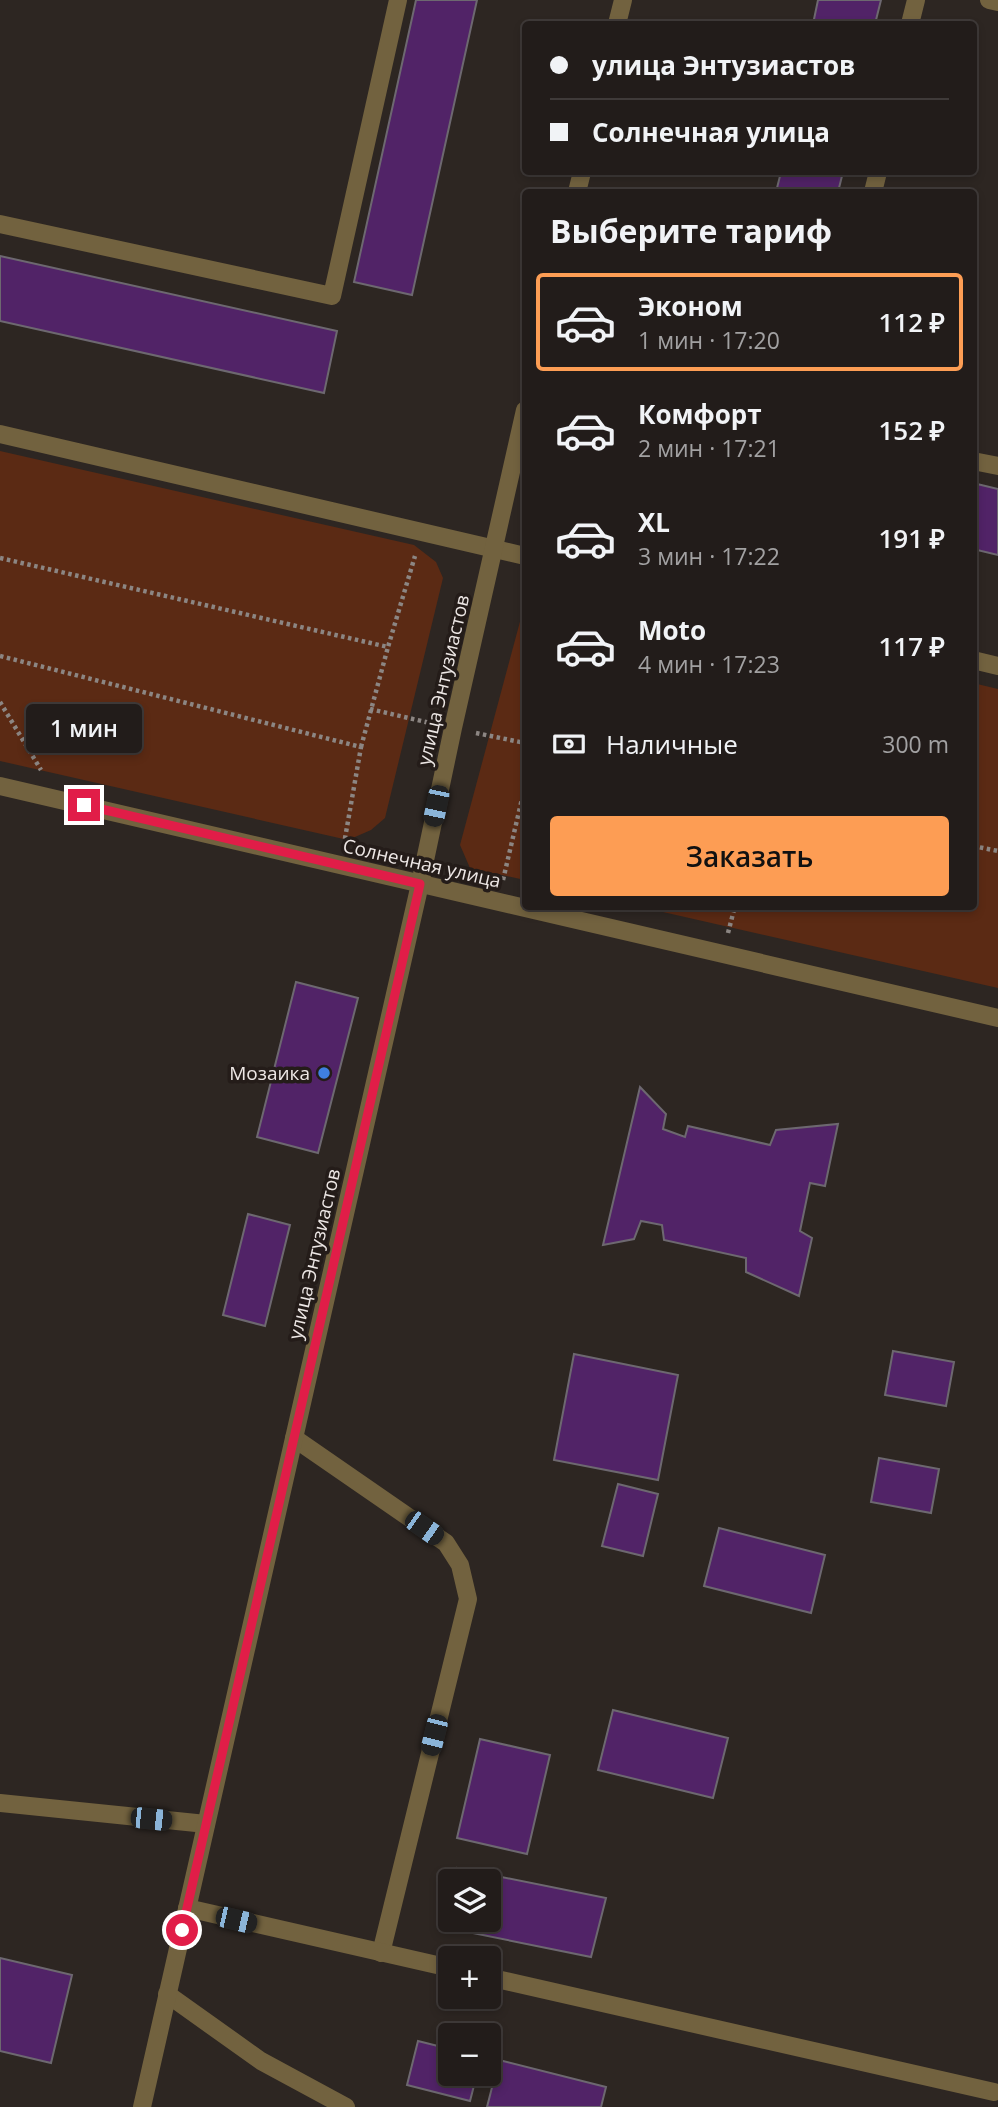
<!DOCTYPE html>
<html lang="ru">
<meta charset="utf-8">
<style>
body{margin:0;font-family:"Open Sans",sans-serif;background:#2a2523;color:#f1f3f6;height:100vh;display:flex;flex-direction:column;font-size:26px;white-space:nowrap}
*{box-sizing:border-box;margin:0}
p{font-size:23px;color:#a2a1a2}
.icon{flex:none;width:38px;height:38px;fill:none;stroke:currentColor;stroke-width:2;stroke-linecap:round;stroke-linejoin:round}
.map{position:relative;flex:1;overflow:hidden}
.drawer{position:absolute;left:522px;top:189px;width:455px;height:721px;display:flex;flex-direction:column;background:#221c1a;border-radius:7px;box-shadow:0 4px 10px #0003,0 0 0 2px #3f3a39}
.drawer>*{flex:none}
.top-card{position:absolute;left:522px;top:21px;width:455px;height:154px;border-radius:7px;box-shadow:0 4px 10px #0003,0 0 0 2px #3f3a39;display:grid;align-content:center;height:154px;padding:0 28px;background:#221c1a}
.buttons{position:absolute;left:438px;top:1869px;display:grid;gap:14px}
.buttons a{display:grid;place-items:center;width:63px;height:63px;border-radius:7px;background:#221c1a;box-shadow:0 4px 10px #0003,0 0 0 2px #3f3a39;font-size:35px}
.end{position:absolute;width:32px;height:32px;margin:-16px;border:9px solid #e11d48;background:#fff;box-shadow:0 0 0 4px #fff}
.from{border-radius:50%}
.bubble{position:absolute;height:49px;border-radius:7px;background:#221c1a;box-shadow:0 4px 10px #0003,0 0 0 2px #3f3a39;font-size:23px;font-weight:600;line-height:49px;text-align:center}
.car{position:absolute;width:21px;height:42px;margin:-21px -10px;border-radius:9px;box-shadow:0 0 5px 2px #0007;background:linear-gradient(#222 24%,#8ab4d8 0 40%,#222 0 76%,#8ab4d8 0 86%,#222 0)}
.top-card b{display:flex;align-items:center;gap:24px;height:66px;font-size:26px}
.top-card b+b{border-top:2px solid #3f3a39}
.top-card i{width:18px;height:18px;background:#f1f3f6}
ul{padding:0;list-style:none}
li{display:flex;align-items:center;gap:21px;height:98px;margin:0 14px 10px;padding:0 14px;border:4px solid transparent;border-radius:7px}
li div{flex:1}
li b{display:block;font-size:26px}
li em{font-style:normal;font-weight:600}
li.selected{border-color:#fd9d54}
li>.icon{width:63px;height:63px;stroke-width:1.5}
h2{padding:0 28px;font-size:32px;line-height:84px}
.pay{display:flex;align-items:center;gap:18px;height:77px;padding:0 28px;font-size:26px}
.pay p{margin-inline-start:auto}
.cta{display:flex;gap:14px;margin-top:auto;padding:14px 28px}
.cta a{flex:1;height:80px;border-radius:7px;background:#fd9d54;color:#111;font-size:28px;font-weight:600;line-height:80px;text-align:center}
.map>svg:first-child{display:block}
</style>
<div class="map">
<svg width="998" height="2107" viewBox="0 0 998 2107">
<rect width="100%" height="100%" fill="#2d2622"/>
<g fill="#5b2a14">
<polygon points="0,451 414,545 436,562 443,578 385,818 371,830 348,840 0,761"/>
<polygon points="525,603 525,880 470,868 460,845"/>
<polygon points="973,683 998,689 998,988 641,907 973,906"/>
</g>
<g fill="#512367" stroke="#6d6870" stroke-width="2">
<polygon points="416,0 477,0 412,295 354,282"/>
<polygon points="818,0 881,0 875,24 813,24"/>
<polygon points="781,172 843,172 838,192 776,192"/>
<polygon points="0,256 337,331 324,393 0,321"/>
<polygon points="973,483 998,489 998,555 973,549"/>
<polygon points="296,982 358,998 318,1153 257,1137"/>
<polygon points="640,1087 666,1114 663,1129 685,1137 688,1126 770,1145 776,1130 838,1124 825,1186 810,1183 800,1231 812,1238 799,1296 746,1272 746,1258 664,1240 662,1225 641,1221 634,1239 603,1245"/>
<polygon points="248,1214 290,1225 265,1326 223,1315"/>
<polygon points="893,1351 954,1362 946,1406 885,1395"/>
<polygon points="574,1354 678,1375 658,1480 554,1460"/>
<polygon points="879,1458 939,1469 931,1513 871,1502"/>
<polygon points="618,1484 658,1494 643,1556 602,1546"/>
<polygon points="719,1528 825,1555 811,1613 704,1586"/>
<polygon points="613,1710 728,1738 713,1798 598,1770"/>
<polygon points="480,1739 550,1755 527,1854 457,1838"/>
<polygon points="457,1868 606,1898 591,1957 443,1927 450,1899 450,1920 488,1920 488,1881 454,1881"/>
<polygon points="0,1958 72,1975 51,2063 0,2051"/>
<polygon points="418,2041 450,2049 450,2074 477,2074 470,2101 407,2085"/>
<polygon points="499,2060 606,2087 601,2107 487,2107"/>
</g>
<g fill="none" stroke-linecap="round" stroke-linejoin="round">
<g stroke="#8c8683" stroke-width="4.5" stroke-dasharray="3.5 3.5" stroke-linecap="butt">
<polyline points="0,558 388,647 415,556"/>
<polyline points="0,656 361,747 344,844"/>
<polyline points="0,702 41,770"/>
<polyline points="370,709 430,723"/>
<polyline points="476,733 525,743"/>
<polyline points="361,747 388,647"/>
<polyline points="973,846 998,851"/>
<polyline points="503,880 525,786"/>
<polyline points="728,933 735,906"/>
</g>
<g stroke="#72623f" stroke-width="18">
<polyline points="989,0 998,2"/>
<polyline points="617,24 623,0"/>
<polyline points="910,24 916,0"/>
<polyline points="577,192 582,172"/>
<polyline points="873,192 878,172"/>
<polyline points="0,224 332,296 398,0"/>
<polyline points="0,434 525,556"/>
<polyline points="973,461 998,466"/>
<polyline points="973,660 998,666"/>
<polyline points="0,786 998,1018"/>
<polyline points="294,1438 446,1543 460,1565 468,1599 381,1953"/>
<polyline points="0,1803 206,1824"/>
<polyline points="187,1908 450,1968"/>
<polyline points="488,1977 994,2092"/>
<polyline points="167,1994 261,2061 346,2107"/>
<polyline points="142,2107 420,884 453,728 525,410"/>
</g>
</g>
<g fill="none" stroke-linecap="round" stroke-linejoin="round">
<polyline stroke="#e11d48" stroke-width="9" points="84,805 420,884 182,1930"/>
</g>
<circle fill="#3f7fe0" stroke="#241c19" stroke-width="2.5" cx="324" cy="1073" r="7"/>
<g text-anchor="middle" stroke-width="7" stroke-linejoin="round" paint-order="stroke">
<g font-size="19" fill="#ede7e5" stroke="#241c19">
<text transform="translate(443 680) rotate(-77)" y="7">улица Энтузиастов</text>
<text transform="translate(422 863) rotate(13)" y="7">Солнечная улица</text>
<text transform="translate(314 1254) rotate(-77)" y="7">улица Энтузиастов</text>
</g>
<g font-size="19" fill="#ede7e5" stroke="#241c19" text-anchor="end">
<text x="310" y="1080">Мозаика</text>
</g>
</g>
</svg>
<div class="buttons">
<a><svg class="icon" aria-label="layers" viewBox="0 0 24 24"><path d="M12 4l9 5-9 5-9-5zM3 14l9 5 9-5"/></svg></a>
<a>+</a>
<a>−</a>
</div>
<i class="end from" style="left:182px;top:1930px"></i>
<i class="end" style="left:84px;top:805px"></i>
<div class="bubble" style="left:26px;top:704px;width:116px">1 мин</div>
<i class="car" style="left:436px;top:806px;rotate:192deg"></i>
<i class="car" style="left:424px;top:1528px;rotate:125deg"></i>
<i class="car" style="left:434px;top:1735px;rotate:194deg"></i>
<i class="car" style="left:151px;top:1819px;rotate:96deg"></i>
<i class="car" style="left:236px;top:1920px;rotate:103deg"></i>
<div class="top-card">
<b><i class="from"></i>улица Энтузиастов</b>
<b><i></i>Солнечная улица</b>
</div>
<section class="drawer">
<h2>Выберите тариф</h2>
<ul>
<li class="selected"><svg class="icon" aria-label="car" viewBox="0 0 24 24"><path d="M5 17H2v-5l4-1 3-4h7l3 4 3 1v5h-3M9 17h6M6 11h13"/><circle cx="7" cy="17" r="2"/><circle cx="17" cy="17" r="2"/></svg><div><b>Эконом</b><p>1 мин · 17:20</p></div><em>112 ₽</em></li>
<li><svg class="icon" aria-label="car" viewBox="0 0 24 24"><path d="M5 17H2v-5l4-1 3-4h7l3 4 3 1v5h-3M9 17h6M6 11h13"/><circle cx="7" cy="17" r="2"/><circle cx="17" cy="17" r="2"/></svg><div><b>Комфорт</b><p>2 мин · 17:21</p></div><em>152 ₽</em></li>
<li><svg class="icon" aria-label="car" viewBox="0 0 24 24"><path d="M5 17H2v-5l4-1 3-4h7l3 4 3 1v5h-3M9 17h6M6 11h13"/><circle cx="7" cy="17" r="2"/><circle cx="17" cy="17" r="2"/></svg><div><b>XL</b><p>3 мин · 17:22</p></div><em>191 ₽</em></li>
<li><svg class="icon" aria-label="car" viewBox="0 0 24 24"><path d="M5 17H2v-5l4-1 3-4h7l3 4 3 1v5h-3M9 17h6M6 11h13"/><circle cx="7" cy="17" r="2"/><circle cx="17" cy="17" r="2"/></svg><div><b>Moto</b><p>4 мин · 17:23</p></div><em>117 ₽</em></li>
</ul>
<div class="pay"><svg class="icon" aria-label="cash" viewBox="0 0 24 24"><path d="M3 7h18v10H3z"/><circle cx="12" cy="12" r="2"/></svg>Наличные<p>300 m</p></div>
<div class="cta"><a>Заказать</a></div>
</section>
</div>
